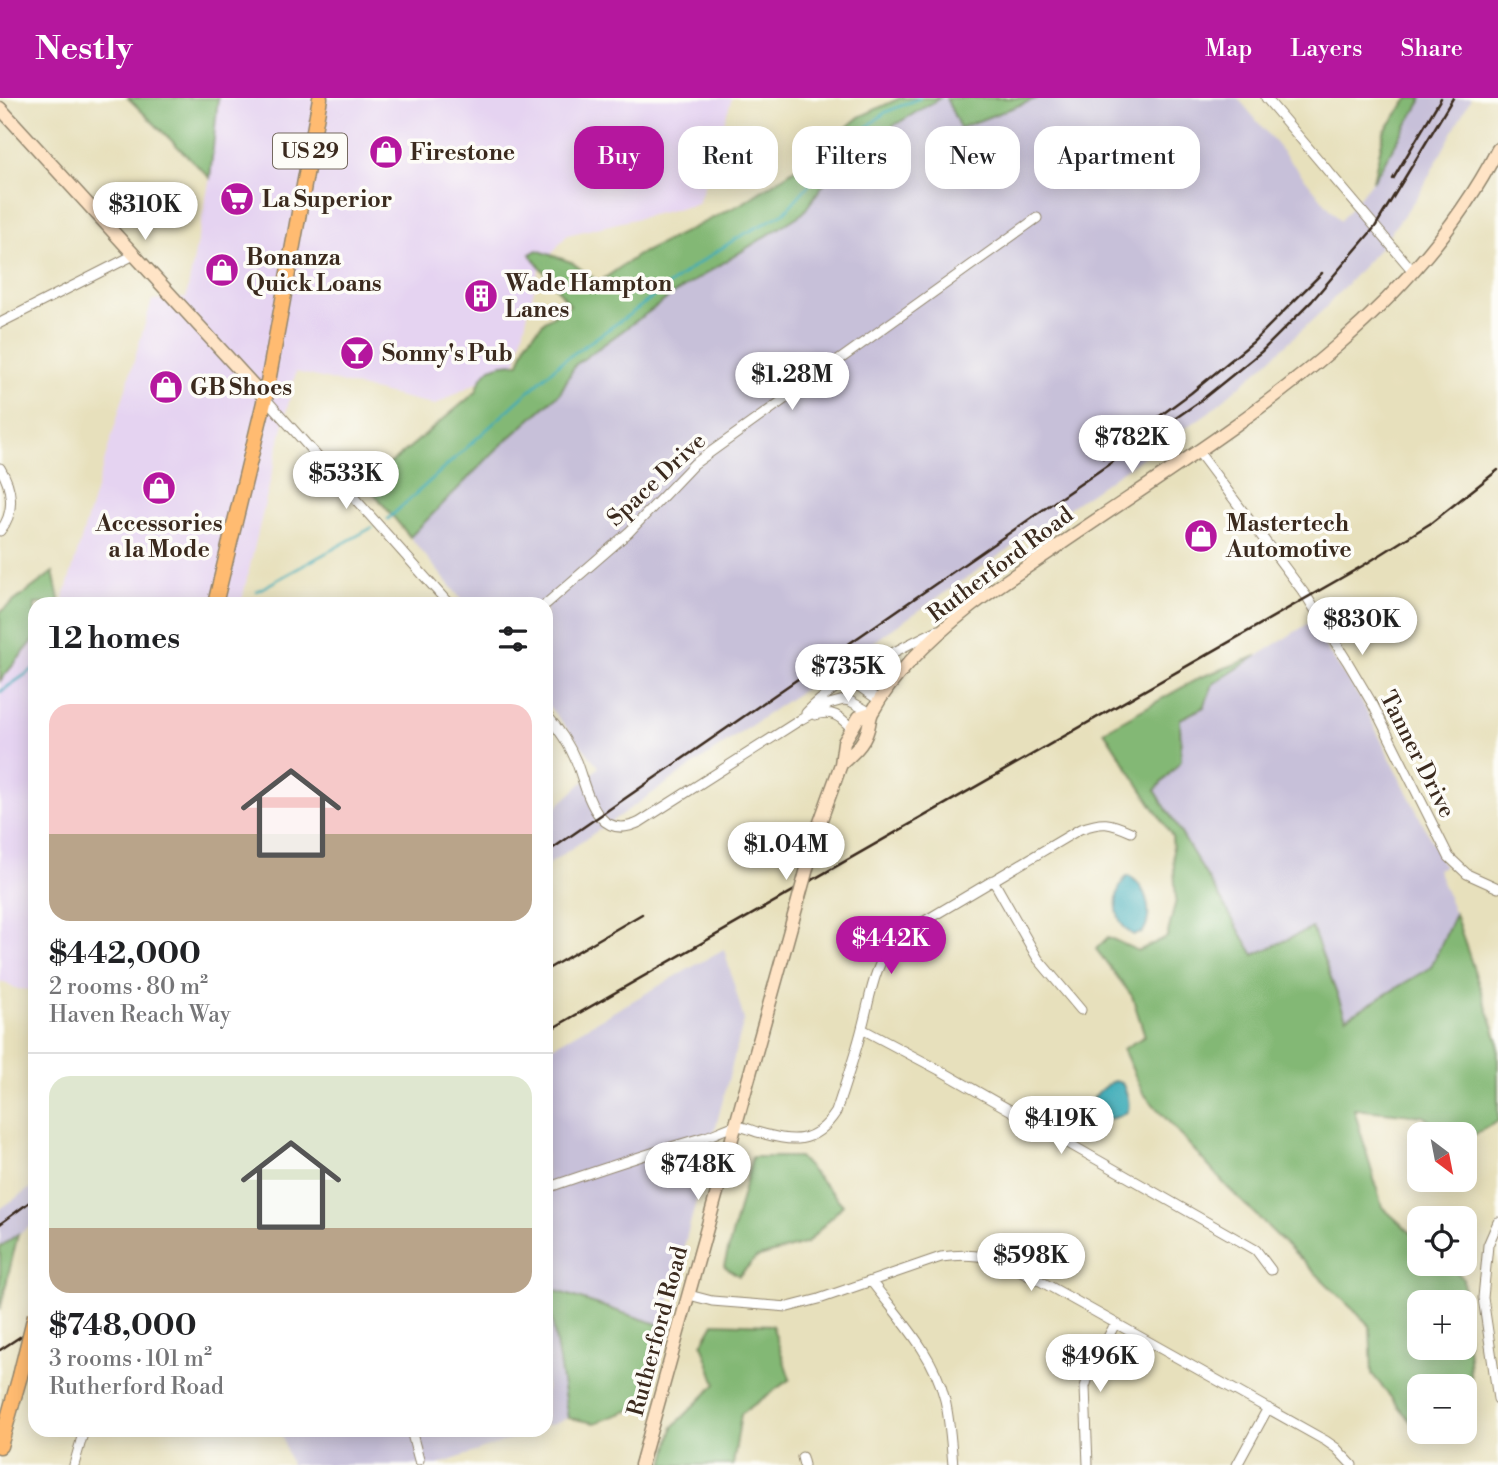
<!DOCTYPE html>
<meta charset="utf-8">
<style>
body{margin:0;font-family:"Libre Bodoni",serif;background:#f2f2f2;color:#202124;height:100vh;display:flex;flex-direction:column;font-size:26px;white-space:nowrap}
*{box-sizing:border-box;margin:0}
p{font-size:23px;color:#757577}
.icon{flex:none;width:38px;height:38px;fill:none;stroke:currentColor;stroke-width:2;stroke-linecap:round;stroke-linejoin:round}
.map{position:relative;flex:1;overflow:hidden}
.details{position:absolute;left:28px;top:499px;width:525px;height:840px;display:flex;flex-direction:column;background:#fff;border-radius:21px;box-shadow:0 4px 18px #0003}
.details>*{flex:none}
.banner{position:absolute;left:574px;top:28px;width:665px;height:63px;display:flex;gap:14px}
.needle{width:46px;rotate:148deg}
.fabs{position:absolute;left:1407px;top:1024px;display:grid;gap:14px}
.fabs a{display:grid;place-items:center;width:70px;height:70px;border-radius:14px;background:#fff;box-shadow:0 4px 18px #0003;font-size:35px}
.price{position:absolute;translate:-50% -60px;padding:0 16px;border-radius:24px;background:#fff;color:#222;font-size:23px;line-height:46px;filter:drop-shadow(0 2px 4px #0008)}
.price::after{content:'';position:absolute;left:50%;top:42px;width:21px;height:16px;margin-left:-10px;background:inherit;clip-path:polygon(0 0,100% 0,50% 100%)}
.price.active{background:#b5179e;color:#fff}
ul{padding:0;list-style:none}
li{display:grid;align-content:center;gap:14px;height:371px;padding:0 21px}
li+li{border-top:2px solid #e0e0e0}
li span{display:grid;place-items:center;height:217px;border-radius:21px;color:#555}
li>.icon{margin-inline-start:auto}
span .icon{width:126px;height:126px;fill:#fffc;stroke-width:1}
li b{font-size:30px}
h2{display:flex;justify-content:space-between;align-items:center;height:84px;padding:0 21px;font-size:30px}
.pill{padding:0 24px;border-radius:21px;background:#fff;box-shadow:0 4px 18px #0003;font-size:24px;line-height:63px}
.pill.active{background:#b5179e;color:#fff}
header{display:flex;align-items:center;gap:42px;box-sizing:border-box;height:98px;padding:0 35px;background:#b5179e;color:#fff}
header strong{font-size:33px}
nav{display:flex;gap:38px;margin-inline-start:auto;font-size:24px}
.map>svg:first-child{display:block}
.built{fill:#e5d3f1}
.industrial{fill:#c7c0d9}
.forest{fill:#83b874;stroke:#5f7149;stroke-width:2;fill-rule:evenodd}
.water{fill:#3cacb8;stroke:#3c6b6b;stroke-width:2}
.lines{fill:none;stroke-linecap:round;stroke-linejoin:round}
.stream{stroke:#3cacb8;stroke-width:2.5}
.street-casing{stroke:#91856d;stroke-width:11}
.secondary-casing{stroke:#91856d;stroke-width:15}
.primary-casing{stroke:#91856d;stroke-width:17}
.street{stroke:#fff;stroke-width:9}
.secondary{stroke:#ffe4c6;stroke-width:12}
.primary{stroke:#ffbb71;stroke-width:14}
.rail{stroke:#3b2a1e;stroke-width:2.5}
.secondary-bridge-casing{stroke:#91856d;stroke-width:15;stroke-linecap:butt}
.primary-bridge-casing{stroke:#91856d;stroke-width:17;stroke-linecap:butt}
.secondary-bridge{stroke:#ffe4c6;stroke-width:12}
.primary-bridge{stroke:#ffbb71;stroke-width:14}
.labels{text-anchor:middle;stroke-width:7;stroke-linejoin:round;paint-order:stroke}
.shield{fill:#fdfcf7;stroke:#75695f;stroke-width:2}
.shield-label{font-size:21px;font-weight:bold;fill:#3b2a1e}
.poi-label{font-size:23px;font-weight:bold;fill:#3b2a1e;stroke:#fdfcf7;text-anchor:start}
.street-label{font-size:23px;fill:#3b2a1e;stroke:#fdfcf7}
</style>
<header>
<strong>Nestly</strong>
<nav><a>Map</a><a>Layers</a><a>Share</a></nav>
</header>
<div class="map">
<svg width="1498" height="1367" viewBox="0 0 1498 1367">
<rect width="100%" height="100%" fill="#fdfcf7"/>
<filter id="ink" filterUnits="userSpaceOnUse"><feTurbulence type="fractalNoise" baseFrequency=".0143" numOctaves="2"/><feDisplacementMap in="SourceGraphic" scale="14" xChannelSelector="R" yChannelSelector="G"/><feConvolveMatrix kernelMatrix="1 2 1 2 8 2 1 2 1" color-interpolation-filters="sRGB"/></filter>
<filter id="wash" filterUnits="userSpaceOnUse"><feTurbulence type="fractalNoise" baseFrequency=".00686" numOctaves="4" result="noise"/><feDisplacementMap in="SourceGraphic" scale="28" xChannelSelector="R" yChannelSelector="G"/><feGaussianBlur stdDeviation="1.57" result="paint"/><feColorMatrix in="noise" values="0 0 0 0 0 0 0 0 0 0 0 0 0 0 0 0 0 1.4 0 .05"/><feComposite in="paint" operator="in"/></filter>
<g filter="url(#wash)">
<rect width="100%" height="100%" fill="#e7e0bc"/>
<path class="built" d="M 218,0 L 732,0 L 698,106 L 567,137 L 539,171 L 516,263 L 435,307 L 296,274 L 241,506 L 62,506 L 152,202 L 186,200 L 210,80 Z
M 35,541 L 35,892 L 18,891 L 0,883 L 0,583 Z"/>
<path class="industrial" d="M 940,0 L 946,0 L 960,30 L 1038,0 L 1238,0 L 1340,123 L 1381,72 L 1423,0 L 1471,0 L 1419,96 L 1377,153 L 1323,212 L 1263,268 L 1209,314 L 546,768 L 546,719 L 599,669 L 546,605 L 546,506 L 465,506 L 410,439 L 497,351 L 560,295 L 575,267 L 675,195 L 803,115 L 832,74 L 893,28 Z
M 1309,525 L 1361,602 L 1444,768 L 1437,771 L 1455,816 L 1431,869 L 1345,920 L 1312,830 L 1254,857 L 1155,692 L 1181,663 L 1180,621 L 1204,609 L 1213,586 Z
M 724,851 L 744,922 L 663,1228 L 547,1190 L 568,1320 L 546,1328 L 546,952 Z
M 35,1087 L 35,1125 L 0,1149 L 0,1111 Z
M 280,1332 L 536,1332 L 438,1367 L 291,1367 Z"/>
<path class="forest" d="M 128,0 L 218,0 L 210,80 Z
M 900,0 L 940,0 L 893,28 L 832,74 L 803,115 L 675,195 L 575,267 L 560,295 L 497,351 L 410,439 L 366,386 L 476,294 C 483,269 494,265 519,265 L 527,243 L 545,223 L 570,207 L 530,156 L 537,152 L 571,164 L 599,184 L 638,157 L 743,105 L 804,65 L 859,19 Z
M 946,0 L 1038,0 L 960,30 Z
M 1409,0 L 1423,0 L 1373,83 L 1384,34 Z
M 53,474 L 60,506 L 35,506 L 35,541 L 0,583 L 0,514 Z
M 1257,558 L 1213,586 L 1204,609 L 1180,621 L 1181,663 L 1155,692 L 1254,857 L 1312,830 L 1346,920 L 1431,869 L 1455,816 L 1498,943 L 1498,1023 L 1465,1042 L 1465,1036 L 1445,1036 L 1423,1018 L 1354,1011 L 1382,1109 L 1419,1142 L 1419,1166 L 1447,1166 L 1463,1180 L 1471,1289 L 1465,1292 L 1465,1288 L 1419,1288 L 1418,1333 L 1372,1276 L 1370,1228 L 1228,1090 L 1143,995 L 1123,951 L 1145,938 L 1132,898 L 1096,851 L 1108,839 L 1138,853 L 1167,839 L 1176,802 L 1172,738 L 1104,633 L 1201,579 ZM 1465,1204 L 1465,1250 L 1419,1250 L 1419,1204 Z
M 752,1059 L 799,1059 L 843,1107 L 807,1145 L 756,1160 L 739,1178 L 724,1168 Z
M 18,1136 L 0,1212 L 0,1149 Z
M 547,1190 L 663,1228 L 642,1308 L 595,1325 L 568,1320 Z
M 714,1225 L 772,1227 L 790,1281 L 741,1316 L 733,1367 L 664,1367 L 673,1329 L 716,1286 L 702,1246 Z"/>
<path class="water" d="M 1128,778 C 1147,786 1155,819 1142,835 L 1134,837 C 1113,828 1111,791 1128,778 Z
M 1115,983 L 1122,985 C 1127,995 1130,1002 1128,1013 C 1118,1022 1096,1024 1084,1017 C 1089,1003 1101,988 1115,983 Z"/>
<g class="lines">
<path class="stream" d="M 388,421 L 560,265 L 633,214 L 693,169 L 737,140 L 784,115 L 843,48 L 886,14 L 920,0
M 257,493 L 373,429
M 0,594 L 35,570"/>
</g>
</g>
<g filter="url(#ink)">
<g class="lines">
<g class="street-casing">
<path id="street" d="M 1266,0 L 1412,172
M 0,225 L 134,157
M 265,300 L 449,506
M 1197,352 L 1307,499 L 1347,563 L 1373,607 L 1449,759 L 1467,776 L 1498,790
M 0,370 C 12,389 16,414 0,433
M 546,506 L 629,434 L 694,366 L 1037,120
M 847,584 L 860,589 L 880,603
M 806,615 C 836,583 898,551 938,532
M 546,616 C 558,630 569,646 576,663 C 587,691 595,746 640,724 L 800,622 L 829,606 L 844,602 L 850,603 L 871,615
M 815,617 C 832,612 840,618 851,630
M 993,782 L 1038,861 L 1081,912
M 862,931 L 943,974 L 1256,1152 L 1271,1172
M 546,1090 C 599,1072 651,1054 705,1039 C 715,1037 726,1029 736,1028 C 742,1028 751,1032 757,1034 C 792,1044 814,1048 836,1014 C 845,986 855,958 862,930 C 871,897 873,868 896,840 L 1080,731 C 1103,723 1109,724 1131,734
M 1498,1124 L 1488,1147 L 1483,1200 L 1498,1301
M 871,1183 C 899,1220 934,1256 945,1302 C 950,1323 951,1345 953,1367
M 689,1197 L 712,1203 L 788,1209 L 819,1201 L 941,1159 C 981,1153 998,1161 1033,1179 L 1326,1343 L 1336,1350 L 1352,1367
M 411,1332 L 419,1362
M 802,1359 L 804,1367
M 74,1367 L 84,1332
M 1088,1367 L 1085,1289 L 1090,1273 L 1115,1226
M 1237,1367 L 1268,1310"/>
</g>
<g class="secondary-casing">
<path id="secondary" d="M 0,10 L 265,300
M 841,666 C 851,657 863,647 867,634 C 870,627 869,619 873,613 C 894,575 936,536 970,509 C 998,487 1029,468 1058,448 C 1218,338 1406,231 1498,51
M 819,727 L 841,666 L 844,644 L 859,619 L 871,615
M 641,1367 L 785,850"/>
</g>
<g class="primary-casing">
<path id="primary" d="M 215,506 L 265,300 L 320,0
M 0,1348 L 20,1278"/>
</g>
<use href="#street" class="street"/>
<use href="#secondary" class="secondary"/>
<use href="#primary" class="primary"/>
<path class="rail" d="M 1393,81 L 1441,0
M 1103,360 L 1191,295 L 1253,244 L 1322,175
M 546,755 L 1199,304 L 1261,254 L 1312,203 L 1375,129 L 1453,0
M 546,872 L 642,816
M 546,934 L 1364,467 L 1431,425 L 1498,372
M 0,1126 L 35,1100
M 0,1252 L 35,1229"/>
<g class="secondary-bridge-casing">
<path id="secondary-bridge" d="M 785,850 L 819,727"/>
</g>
<g class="primary-bridge-casing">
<path id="primary-bridge" d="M 20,1278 L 35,1217"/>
</g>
<use href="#secondary-bridge" class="secondary-bridge"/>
<use href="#primary-bridge" class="primary-bridge"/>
</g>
</g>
<defs>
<g id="shop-disc" transform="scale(1.75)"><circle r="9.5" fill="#b5179e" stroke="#fdfcf7"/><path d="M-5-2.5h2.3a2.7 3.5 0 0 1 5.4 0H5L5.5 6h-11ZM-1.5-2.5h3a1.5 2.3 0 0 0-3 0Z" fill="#fff"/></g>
<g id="supermarket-disc" transform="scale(1.75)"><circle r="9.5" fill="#b5179e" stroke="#fdfcf7"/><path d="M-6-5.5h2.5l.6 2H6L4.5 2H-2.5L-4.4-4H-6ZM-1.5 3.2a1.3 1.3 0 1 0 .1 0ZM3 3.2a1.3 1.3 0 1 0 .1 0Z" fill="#fff"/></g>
<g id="building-disc" transform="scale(1.75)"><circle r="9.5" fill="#b5179e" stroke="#fdfcf7"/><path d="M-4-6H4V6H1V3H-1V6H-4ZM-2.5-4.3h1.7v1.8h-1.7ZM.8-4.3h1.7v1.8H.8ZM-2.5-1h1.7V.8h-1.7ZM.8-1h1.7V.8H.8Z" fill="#fff"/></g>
<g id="bar-disc" transform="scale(1.75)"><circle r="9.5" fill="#b5179e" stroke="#fdfcf7"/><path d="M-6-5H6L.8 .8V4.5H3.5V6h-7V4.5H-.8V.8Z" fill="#fff"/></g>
</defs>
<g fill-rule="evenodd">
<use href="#shop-disc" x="386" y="54"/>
<use href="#supermarket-disc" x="237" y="101"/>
<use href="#shop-disc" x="222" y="172"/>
<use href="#building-disc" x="481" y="198"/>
<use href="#bar-disc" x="357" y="255"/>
<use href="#shop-disc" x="166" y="289"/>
<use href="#shop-disc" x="159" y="390"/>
<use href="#shop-disc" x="1201" y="438"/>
</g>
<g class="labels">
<rect class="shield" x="273" y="35.5" width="74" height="35" rx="5"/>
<g class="shield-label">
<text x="310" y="60">US 29</text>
</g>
<g class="poi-label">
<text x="410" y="62">Firestone</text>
<text x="262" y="109">La Superior</text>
<text x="246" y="167">Bonanza<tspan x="246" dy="26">Quick Loans</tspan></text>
<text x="505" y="193">Wade Hampton<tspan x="505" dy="26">Lanes</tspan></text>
<text x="382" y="263">Sonny's Pub</text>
<text x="190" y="297">GB Shoes</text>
<text x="159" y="433" text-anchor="middle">Accessories<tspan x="159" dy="26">a la Mode</tspan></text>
<text x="1226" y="433">Mastertech<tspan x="1226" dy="26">Automotive</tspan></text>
</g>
<g class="street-label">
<text transform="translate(656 381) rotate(-43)" y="8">Space Drive</text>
<text transform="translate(1000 466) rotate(-37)" y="8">Rutherford Road</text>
<text transform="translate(1418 656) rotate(63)" y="8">Tanner Drive</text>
<text transform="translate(657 1233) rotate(-75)" y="8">Rutherford Road</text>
</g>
</g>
</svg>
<div class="fabs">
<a><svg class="needle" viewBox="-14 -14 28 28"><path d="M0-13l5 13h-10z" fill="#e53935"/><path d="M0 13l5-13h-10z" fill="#757577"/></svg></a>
<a><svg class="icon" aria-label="locate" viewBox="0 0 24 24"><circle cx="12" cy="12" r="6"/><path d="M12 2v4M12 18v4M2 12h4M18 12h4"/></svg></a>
<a>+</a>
<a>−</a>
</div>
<b class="price" style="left:145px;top:144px">$310K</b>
<b class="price" style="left:792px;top:314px">$1.28M</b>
<b class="price" style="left:1132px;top:377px">$782K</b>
<b class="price" style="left:346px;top:413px">$533K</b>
<b class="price" style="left:1362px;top:559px">$830K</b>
<b class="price" style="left:848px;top:606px">$735K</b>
<b class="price" style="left:786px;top:784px">$1.04M</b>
<b class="price active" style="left:891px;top:878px">$442K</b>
<b class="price" style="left:1061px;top:1058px">$419K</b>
<b class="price" style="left:698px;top:1104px">$748K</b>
<b class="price" style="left:1031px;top:1195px">$598K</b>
<b class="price" style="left:1100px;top:1296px">$496K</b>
<div class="banner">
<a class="pill active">Buy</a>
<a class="pill">Rent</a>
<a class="pill">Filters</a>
<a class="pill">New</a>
<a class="pill">Apartment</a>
</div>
<section class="details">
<h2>12 homes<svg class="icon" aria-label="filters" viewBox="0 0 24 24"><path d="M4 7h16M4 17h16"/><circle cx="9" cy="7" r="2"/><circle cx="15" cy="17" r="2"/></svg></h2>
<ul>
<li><span style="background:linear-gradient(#f6c9c9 60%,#b9a48a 0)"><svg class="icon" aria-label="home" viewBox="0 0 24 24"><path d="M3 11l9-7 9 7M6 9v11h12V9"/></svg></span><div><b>$442,000</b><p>2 rooms · 80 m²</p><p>Haven Reach Way</p></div></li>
<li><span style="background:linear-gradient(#dfe7d0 70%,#b9a48a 0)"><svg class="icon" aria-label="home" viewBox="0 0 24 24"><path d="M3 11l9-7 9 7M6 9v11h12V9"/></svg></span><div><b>$748,000</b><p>3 rooms · 101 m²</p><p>Rutherford Road</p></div></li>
</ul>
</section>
</div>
